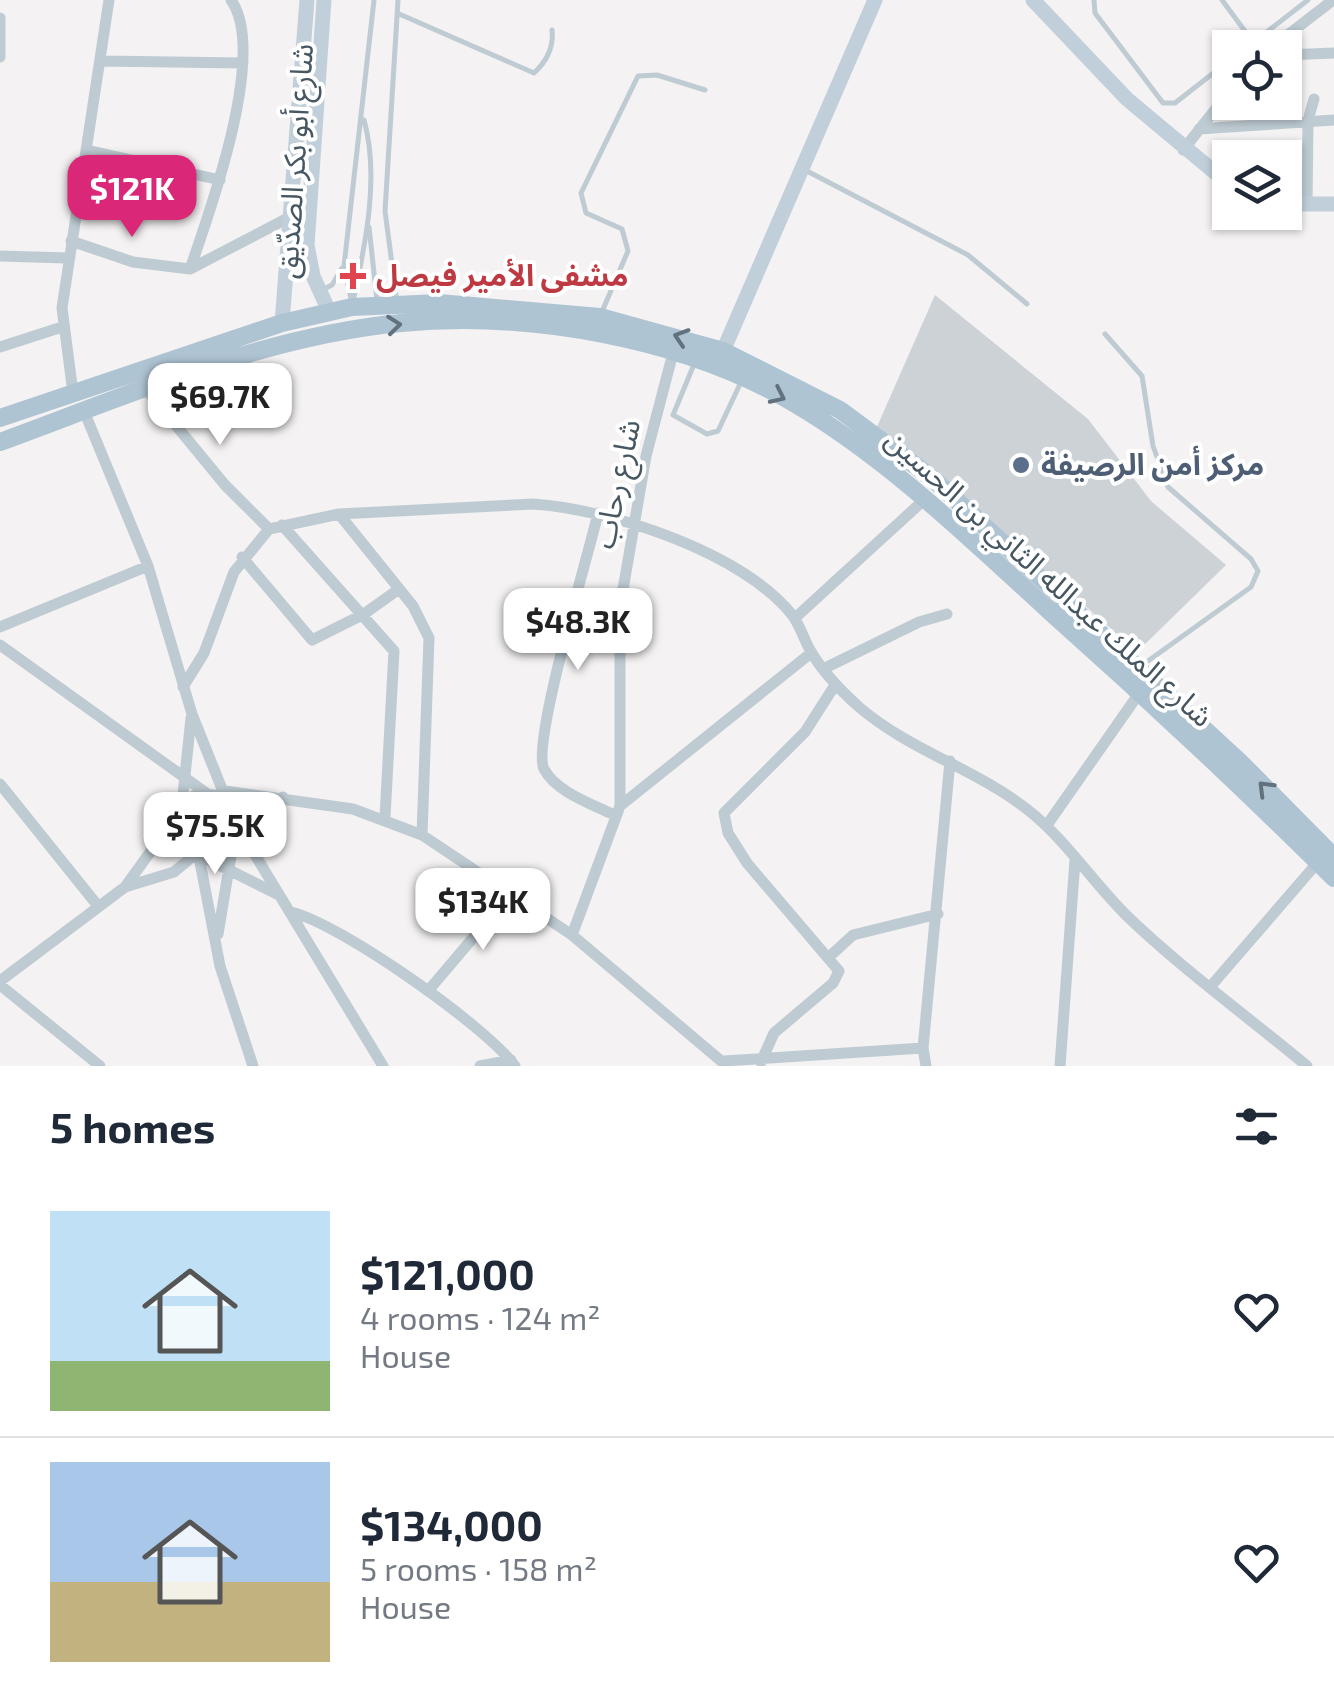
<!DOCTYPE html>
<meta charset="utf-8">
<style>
body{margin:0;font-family:"Exo 2","Noto Sans Arabic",sans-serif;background:#f2f2f3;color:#1f2937;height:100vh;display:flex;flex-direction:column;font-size:38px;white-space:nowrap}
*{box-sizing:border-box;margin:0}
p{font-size:32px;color:#747a83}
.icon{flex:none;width:55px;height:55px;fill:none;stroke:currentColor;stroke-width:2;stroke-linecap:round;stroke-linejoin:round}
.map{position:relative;height:1066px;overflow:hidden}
.sheet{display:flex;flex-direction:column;background:#fff;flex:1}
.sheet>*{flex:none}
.buttons{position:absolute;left:1212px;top:30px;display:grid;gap:20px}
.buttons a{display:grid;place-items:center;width:90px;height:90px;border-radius:0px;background:#fff;box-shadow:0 2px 8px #0004;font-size:50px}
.price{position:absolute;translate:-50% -85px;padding:0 22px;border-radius:20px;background:#fff;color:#222;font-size:32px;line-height:65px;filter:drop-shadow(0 2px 5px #0008)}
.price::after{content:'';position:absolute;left:50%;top:60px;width:30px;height:22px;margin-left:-15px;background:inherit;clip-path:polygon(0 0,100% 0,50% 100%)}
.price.selected{background:#db2777;color:#fff}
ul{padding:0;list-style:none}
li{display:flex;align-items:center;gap:30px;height:250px;padding:0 50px}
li+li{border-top:2px solid #e0e1e3}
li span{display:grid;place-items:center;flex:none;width:280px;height:200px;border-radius:0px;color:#555}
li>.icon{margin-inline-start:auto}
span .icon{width:120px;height:120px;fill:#fffc;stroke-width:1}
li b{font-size:42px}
h2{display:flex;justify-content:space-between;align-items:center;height:120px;padding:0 50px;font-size:42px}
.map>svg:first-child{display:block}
.building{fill:#cdd2d7}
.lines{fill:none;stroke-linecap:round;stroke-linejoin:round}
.lane{stroke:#becbd2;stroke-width:5}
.street{stroke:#becbd2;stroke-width:11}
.secondary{stroke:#c1cfda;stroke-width:15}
.primary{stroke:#afc4d3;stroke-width:18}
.oneway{stroke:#61727e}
.health-dot{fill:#e0444e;stroke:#fff;stroke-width:4}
.service-dot{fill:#5c6f8a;stroke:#fff;stroke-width:4}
.labels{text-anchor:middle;stroke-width:8;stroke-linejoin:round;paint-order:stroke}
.street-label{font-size:30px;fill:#475762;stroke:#fff}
.health-label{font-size:30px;font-weight:bold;fill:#be3a42;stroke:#fff;text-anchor:start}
.service-label{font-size:30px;font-weight:bold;fill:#4e5e75;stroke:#fff;text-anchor:start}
</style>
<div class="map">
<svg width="1334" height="1066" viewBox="0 0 1334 1066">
<rect width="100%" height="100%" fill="#f4f2f2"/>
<path class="building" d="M 935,295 L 1088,419 L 1151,501 L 1226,565 L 1137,652 L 1017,545 L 876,429 Z"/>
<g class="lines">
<path class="lane" d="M 1094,0 L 1095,13 L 1163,103 L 1175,103 L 1230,60
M 1222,0 L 1253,42
M 397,13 L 534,73 C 547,61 554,48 552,30
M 1246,48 L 1308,0
M 805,170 L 968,255 L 1027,304
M 369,227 L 377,300
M 324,289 L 332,285 L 342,268
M 353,302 C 365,246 380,177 364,120
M 397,302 L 385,211 L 398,0
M 352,304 L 344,266 L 374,0
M 601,314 L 628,251 L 622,229 L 586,213 L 581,193 L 638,76 L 657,75 L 705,90
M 1105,334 L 1142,376 L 1153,446 L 1168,487 L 1251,559 L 1258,571 L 1251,587 L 1141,666
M 695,362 L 673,415 L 707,434 L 718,431 L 741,382"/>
<path class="street" d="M 0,18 L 0,57
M 1271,48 L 1333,0
M 1285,55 L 1334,53
M 101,61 L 243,63
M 1199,129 L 1334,120
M 87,150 L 220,180
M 1183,150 L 1230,91
M 1307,205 L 1308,120 L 1314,99
M 71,241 L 133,262 L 190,269 L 290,217
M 0,256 L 67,258
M 190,269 C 210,211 268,52 231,0
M 0,347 L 62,327
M 146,389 L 225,485 L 269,529
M 73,393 L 62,308 L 109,0
M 84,411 L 148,566 L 192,714 L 228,804
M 598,513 C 589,554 531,744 544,769 C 556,792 592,804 614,815
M 339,514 L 413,606 L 429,638 L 422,835
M 282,525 L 394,651 L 385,817
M 242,557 L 312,640 L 364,614 L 399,589
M 795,618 L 925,499
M 0,627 L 148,566
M 0,645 L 209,795
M 823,669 L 919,622 L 947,614
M 183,687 L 204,653 L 234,572 L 269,529 L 339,514 L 533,504 C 611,509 744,553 793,616 C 800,626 804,639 810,650 C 822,671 841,691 859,707 C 909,750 976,769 1028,810 C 1065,839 1092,881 1126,915 C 1182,969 1247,1016 1307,1066
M 0,784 L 98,906
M173 826a32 32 0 1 1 64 0a32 32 0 1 1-64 0Z
M 215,796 L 225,791 L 353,809 L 422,835 L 572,935 L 727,1066
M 182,804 L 191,718
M 620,806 L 620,607 L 646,456 L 673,353
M 174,819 L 125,887 L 174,872 L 193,856
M 236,822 L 283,797
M 237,825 L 383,1066
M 1047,825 L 1140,692
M 199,857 L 220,966 L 253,1066
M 205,858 L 279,895
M 291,912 C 339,923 486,1026 515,1066
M 218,934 L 233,844
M 572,935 L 620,806 L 811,653
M 829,957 L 853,935 L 938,914
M 0,981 L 125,887
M 0,985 L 100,1066
M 1211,986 L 1318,862
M 428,991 L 511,893
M 724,1061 L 923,1048
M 761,1062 L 774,1033 L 833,983 L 839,971 L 747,863 L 728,833 L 724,813 L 805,732 L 835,685
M 480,1066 L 511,1060
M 926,1066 L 923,1048 L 950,761
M 1060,1066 L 1075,860"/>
<path class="secondary" d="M 324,0 L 307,245 L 313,276 L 329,311
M 1033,0 L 1127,99 L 1230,185
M 1285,204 L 1334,204
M 282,323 L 307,0
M 723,351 L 875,0"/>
<path class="primary" d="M 0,418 L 282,323 L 352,307 L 439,303 L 600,317 L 723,351 L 840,410 L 932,478 L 1240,762 L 1334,857
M 0,442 C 129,395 263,336 401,323 C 529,311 681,338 792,402 C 886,457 965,534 1045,607 C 1144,695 1240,785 1334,878"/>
</g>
<defs><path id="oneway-chevron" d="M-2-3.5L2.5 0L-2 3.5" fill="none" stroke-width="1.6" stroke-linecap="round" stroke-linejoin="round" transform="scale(2.5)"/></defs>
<g class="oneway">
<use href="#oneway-chevron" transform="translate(394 325) rotate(-6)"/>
<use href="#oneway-chevron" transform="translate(681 337) rotate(-162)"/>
<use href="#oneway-chevron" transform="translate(778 396) rotate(25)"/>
<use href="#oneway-chevron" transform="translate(1265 788) rotate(-135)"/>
</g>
<path class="health-dot" d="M348 261h10v10h10v10h-10v10h-10v-10h-10v-10h10z"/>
<circle class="service-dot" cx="1021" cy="465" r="10"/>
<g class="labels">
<g class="street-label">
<text transform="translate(295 161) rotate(-86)" y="10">شارع أبو بكر الصدّيق</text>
<text transform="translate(617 484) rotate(-78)" y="10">شارع رحاب</text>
<text transform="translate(1049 578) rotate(42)" y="10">شارع الملك عبدالله الثاني بن الحسين</text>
</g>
<g class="health-label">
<text x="376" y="286">مشفى الأمير فيصل</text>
</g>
<g class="service-label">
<text x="1041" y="475">مركز أمن الرصيفة</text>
</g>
</g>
</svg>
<div class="buttons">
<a><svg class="icon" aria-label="locate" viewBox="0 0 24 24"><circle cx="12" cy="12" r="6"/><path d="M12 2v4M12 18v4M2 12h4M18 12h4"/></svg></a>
<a><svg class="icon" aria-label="layers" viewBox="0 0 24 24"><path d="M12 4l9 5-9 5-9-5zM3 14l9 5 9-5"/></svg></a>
</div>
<b class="price selected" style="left:132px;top:240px">$121K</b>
<b class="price" style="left:220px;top:448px">$69.7K</b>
<b class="price" style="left:578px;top:673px">$48.3K</b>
<b class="price" style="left:215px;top:877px">$75.5K</b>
<b class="price" style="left:483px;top:953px">$134K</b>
</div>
<section class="sheet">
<h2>5 homes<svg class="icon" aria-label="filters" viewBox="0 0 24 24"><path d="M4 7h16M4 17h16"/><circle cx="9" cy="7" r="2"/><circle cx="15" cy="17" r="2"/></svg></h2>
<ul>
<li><span style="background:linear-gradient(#bfe0f5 75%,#8fb573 0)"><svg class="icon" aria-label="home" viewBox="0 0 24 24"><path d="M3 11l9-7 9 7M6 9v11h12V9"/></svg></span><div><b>$121,000</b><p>4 rooms · 124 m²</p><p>House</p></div><svg class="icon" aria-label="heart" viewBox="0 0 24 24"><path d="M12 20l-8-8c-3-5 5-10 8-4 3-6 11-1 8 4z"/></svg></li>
<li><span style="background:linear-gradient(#a9c7e8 60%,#c2b280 0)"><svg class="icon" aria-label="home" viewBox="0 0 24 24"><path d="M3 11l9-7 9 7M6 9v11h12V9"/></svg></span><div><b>$134,000</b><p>5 rooms · 158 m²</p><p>House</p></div><svg class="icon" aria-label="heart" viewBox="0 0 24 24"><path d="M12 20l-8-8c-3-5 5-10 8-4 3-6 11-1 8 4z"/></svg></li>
</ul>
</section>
